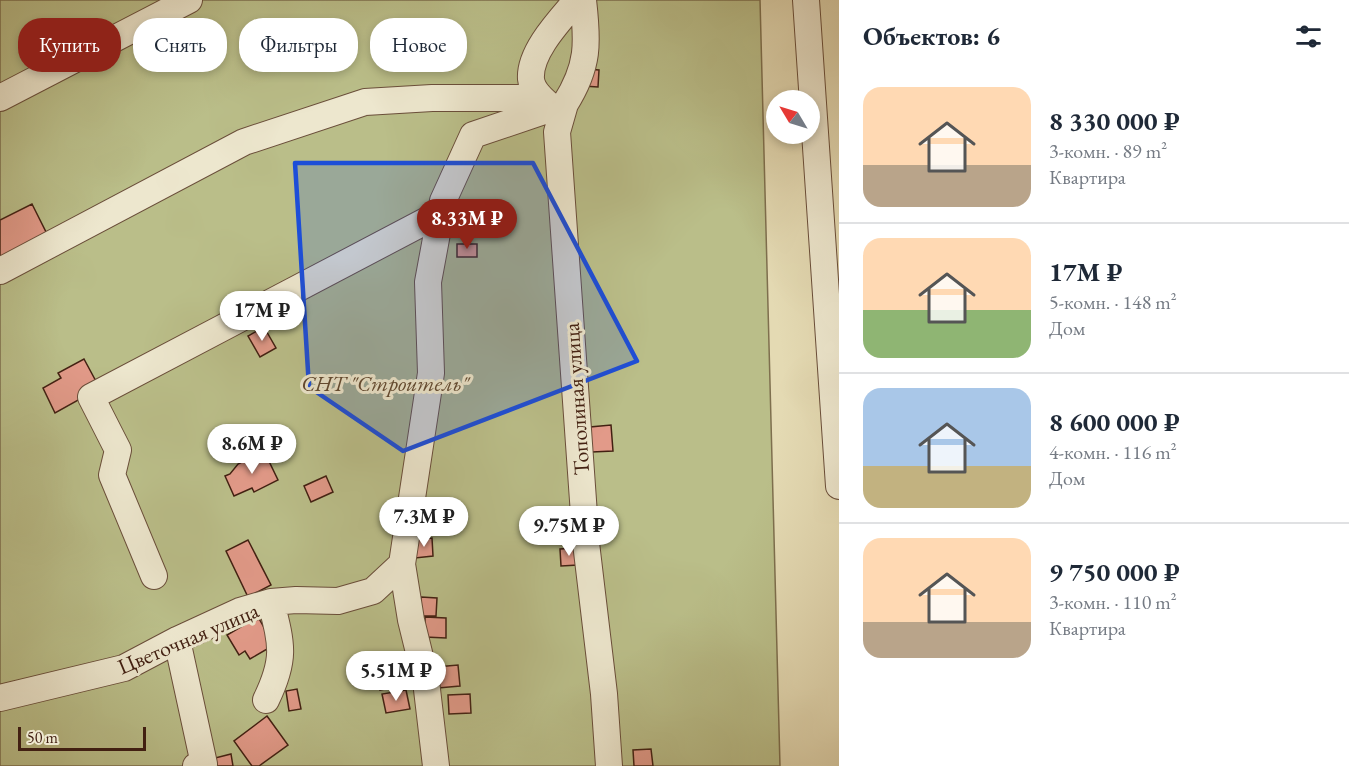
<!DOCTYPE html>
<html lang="ru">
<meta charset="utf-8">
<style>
body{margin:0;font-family:"EB Garamond",serif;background:#f6f6f7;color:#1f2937;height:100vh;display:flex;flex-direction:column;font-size:22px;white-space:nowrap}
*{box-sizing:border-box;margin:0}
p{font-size:20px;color:#747a83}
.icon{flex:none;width:33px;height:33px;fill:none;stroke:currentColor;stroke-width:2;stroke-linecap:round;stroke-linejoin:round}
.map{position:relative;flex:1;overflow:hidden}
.sheet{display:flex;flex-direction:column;background:#fff;width:510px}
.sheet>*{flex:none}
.hud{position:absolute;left:18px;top:18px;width:570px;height:54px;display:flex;gap:12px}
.needle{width:39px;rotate:308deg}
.fabs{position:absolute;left:766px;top:90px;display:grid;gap:12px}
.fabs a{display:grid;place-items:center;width:54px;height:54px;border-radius:50%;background:#fff;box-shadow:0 3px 9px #0003;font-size:30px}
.scale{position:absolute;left:18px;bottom:15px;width:128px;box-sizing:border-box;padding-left:6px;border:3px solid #422012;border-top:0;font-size:16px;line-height:21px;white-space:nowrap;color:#422012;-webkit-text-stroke:4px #ede7ce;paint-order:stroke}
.price{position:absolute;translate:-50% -51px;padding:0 14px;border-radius:21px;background:#fff;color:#222;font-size:20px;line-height:39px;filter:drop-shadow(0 2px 3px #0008)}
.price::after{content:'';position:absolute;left:50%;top:36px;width:18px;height:14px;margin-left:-9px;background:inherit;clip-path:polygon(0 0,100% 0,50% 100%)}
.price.active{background:#8f2418;color:#fff}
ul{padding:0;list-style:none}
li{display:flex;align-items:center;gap:18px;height:150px;padding:0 24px}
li+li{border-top:2px solid #e0e1e3}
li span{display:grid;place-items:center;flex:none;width:168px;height:120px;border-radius:18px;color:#555}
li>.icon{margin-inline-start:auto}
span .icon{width:72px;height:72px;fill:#fffc;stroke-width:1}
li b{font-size:26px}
h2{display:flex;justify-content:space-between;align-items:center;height:72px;padding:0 24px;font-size:26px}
.tag{padding:0 21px;border-radius:24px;background:#fff;box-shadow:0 3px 9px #0003;font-size:21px;line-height:54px}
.tag.active{background:#8f2418;color:#fff}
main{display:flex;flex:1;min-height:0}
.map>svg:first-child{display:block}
.green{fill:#babe89;stroke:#7e6f4e;stroke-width:1.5}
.building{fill:#e29a89;stroke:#422012;stroke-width:1.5}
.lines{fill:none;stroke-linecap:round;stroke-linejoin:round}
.minor-casing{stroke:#6a4e3a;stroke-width:28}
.minor{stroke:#ede7ce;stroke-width:26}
.marked{fill:#1d4ed8;fill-opacity:0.2;stroke:#1d4ed8;stroke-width:4.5;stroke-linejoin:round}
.labels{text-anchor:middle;stroke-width:6;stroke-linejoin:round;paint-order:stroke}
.park-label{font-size:22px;font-style:italic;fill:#604830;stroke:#ede7ce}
.street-label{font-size:22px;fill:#422012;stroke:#ede7ce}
</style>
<main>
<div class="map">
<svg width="839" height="766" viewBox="0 0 839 766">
<rect width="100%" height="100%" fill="#e4dab3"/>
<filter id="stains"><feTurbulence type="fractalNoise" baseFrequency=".00333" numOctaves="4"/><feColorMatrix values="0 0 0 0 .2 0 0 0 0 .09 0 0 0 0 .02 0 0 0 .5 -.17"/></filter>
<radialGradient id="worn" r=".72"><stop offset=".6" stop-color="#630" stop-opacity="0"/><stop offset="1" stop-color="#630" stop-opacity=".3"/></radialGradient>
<path class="green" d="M 0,0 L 760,0 L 780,766 L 0,766 Z"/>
<path class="building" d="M 585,69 L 599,70 L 598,87 L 583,86 Z
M 32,204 L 48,236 L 0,260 L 0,220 Z
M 457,244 L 477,244 L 477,257 L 457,257 Z
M 264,327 L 276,348 L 260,357 L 248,336 Z
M 84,359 L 98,385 L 82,398 L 55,413 L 43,388 L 61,378 L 58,373 Z
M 611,425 L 613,451 L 592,452 L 590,427 Z
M 264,451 L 278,480 L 254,492 L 252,488 L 234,496 L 225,476 L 230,474 L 238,464 Z
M 326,476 L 333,492 L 311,502 L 304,486 Z
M 432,538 L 433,556 L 415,558 L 414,540 Z
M 248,540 L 271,585 L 248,597 L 226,551 Z
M 577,548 L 578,565 L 561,566 L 560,549 Z
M 421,597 L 437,598 L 436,616 L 420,616 Z
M 258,617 L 274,645 L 250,659 L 245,651 L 239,655 L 227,635 Z
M 425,617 L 446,618 L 446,638 L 425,637 Z
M 413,664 L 417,682 L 380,690 L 378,683 L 395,680 L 393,668 Z
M 458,665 L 460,686 L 438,688 L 436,667 Z
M 297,689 L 301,709 L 289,711 L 286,691 Z
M 406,690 L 410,709 L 386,713 L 382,694 Z
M 470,694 L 471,713 L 449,714 L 448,695 Z
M 267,716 L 288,745 L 259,766 L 252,766 L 234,741 Z
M 651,749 L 653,766 L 634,766 L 633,750 Z
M 231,754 L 233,766 L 216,766 L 215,758 Z"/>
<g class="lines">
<g class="minor-casing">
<path id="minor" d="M 577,0 C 560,20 529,52 531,79 C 532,91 544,101 553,108 L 565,104 C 589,66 588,43 583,0
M 806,0 L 839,486
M 0,98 L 189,0
M 565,104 L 557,132 L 586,543 L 604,694 L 609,766
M 0,271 L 244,142 L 365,102 L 432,98 L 540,98
M 154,576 L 112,475 L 118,450 L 91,397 L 441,213
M 177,640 L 204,764 L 196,766
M 0,698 L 124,668 L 177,640 L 240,611 L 271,602 L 296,600 L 338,601 L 373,591 L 402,564
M 266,700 C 286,659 282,645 271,602
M 436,766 L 426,681 L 411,620 L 402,564 L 431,373 L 428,282 L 443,201 L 473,135 L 553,108"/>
</g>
<use href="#minor" class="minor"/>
</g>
<path class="marked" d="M 295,163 L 533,163 L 637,361 L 403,451 L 309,387 Z"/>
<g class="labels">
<g class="park-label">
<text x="385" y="391">СНТ "Строитель"</text>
</g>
<g class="street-label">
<text transform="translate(576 399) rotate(-94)" y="8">Тополиная улица</text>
<text transform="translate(188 638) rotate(-23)" y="8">Цветочная улица</text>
</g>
</g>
<rect width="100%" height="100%" filter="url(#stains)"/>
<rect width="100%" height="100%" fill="url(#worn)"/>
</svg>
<div class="fabs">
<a><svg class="needle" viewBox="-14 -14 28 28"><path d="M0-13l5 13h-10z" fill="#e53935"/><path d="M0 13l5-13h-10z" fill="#747a83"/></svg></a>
</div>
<div class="scale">50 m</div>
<b class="price active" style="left:467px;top:250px">8.33M ₽</b>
<b class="price" style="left:262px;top:342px">17M ₽</b>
<b class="price" style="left:252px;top:475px">8.6M ₽</b>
<b class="price" style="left:424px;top:548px">7.3M ₽</b>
<b class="price" style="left:569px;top:557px">9.75M ₽</b>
<b class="price" style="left:396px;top:702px">5.51M ₽</b>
<div class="hud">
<a class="tag active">Купить</a>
<a class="tag">Снять</a>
<a class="tag">Фильтры</a>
<a class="tag">Новое</a>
</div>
</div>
<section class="sheet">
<h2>Объектов: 6<svg class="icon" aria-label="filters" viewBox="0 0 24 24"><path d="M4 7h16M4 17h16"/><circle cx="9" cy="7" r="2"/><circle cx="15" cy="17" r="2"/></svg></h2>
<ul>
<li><span style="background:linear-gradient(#ffd9b3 65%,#b9a48a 0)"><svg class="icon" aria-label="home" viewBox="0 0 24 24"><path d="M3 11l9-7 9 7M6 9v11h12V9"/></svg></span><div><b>8 330 000 ₽</b><p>3-комн. · 89 m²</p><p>Квартира</p></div></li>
<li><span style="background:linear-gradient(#ffd9b3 60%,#8fb573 0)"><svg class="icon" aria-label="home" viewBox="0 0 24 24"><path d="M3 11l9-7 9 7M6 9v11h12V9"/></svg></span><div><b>17M ₽</b><p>5-комн. · 148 m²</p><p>Дом</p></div></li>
<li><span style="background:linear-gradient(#a9c7e8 65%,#c2b280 0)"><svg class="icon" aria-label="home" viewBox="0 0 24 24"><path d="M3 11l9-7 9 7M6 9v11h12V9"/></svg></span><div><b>8 600 000 ₽</b><p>4-комн. · 116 m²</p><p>Дом</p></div></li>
<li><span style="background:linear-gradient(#ffd9b3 70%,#b9a48a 0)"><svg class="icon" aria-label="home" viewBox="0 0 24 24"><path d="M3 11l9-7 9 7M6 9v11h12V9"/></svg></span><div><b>9 750 000 ₽</b><p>3-комн. · 110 m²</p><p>Квартира</p></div></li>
</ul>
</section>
</main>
